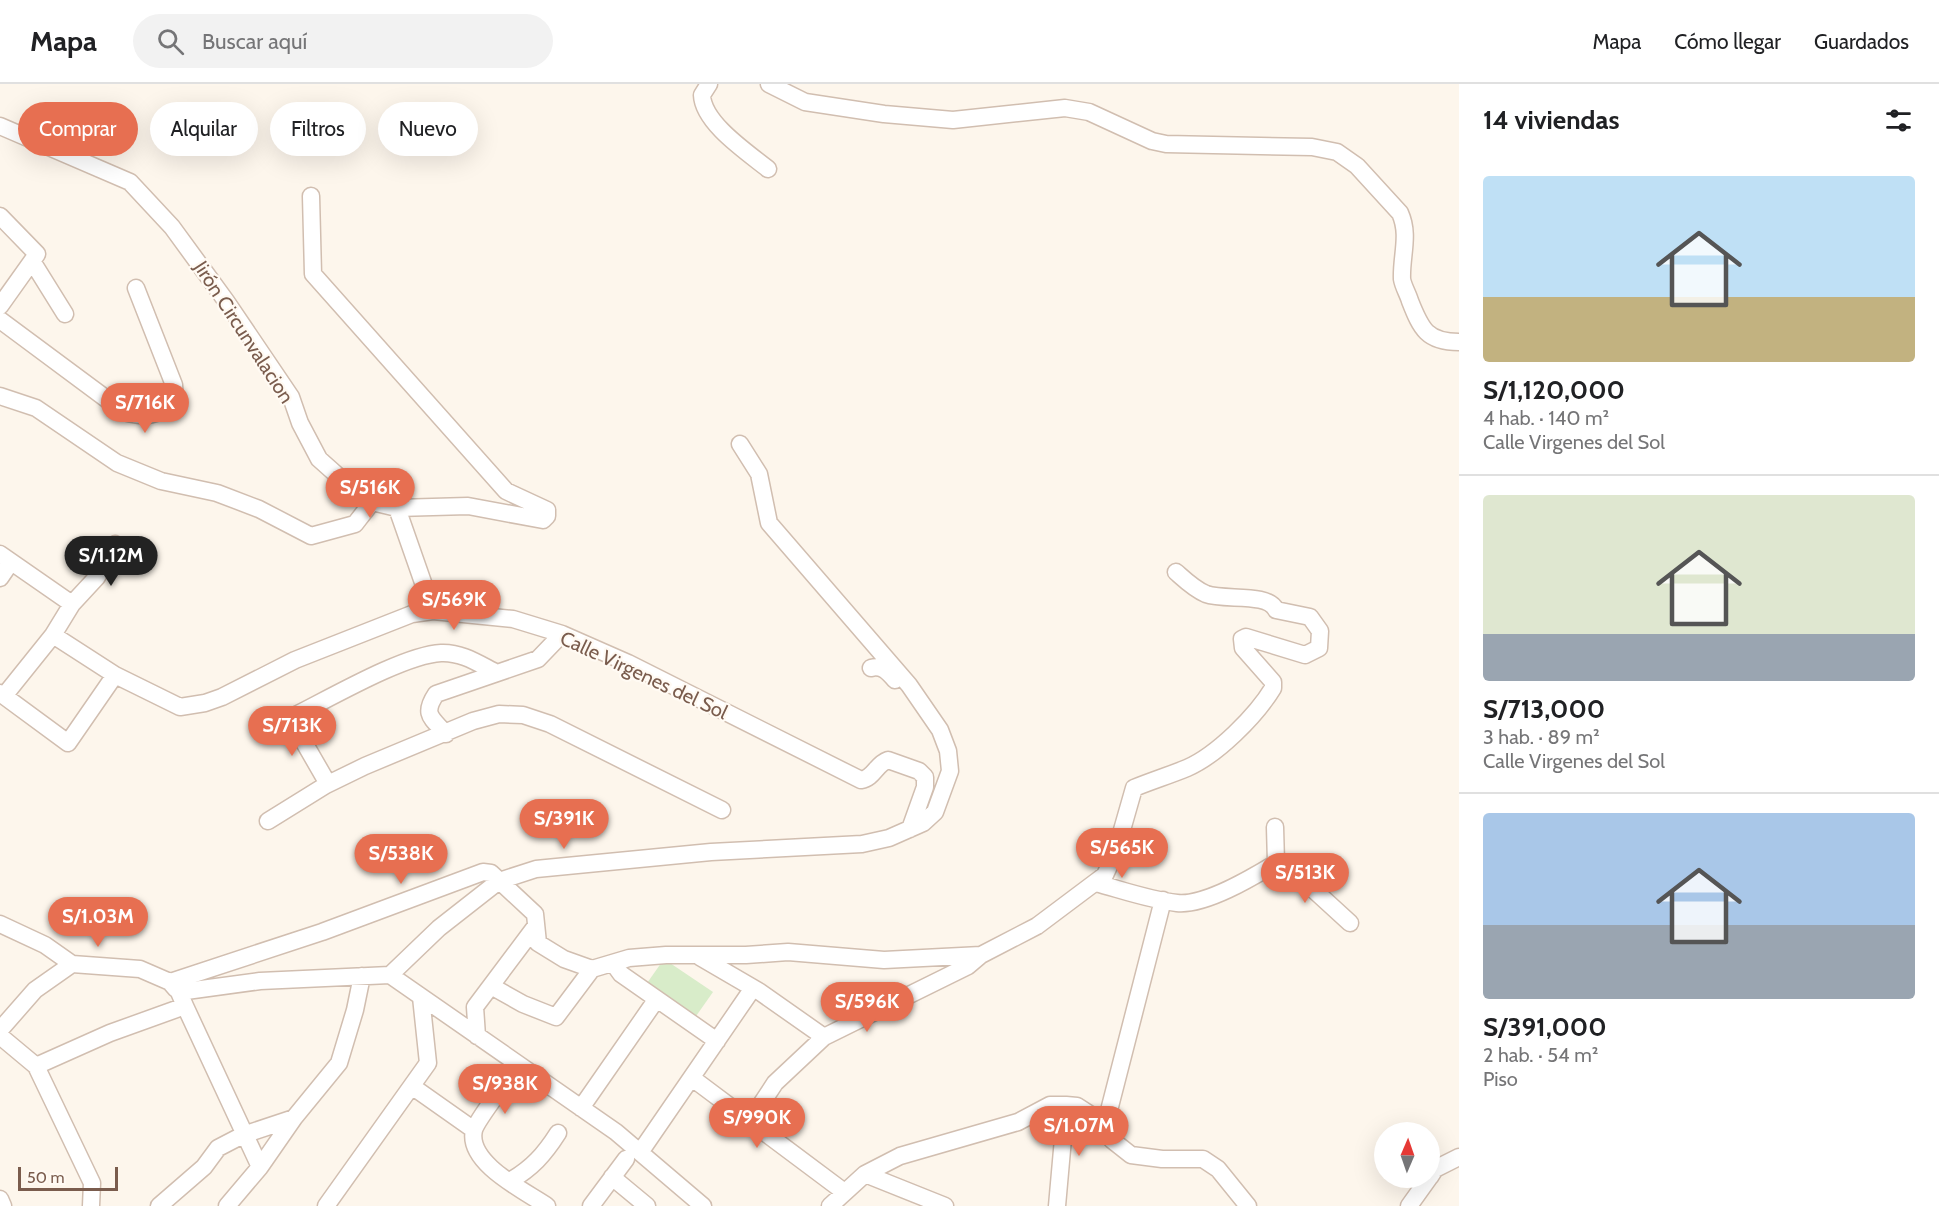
<!DOCTYPE html>
<html lang="es">
<meta charset="utf-8">
<style>
body{margin:0;font-family:Cabin,sans-serif;background:#f2f2f2;color:#202124;height:100vh;display:flex;flex-direction:column;font-size:22px;white-space:nowrap}
*{box-sizing:border-box;margin:0}
p{font-size:20px;color:#757577}
.icon{flex:none;width:33px;height:33px;fill:none;stroke:currentColor;stroke-width:2;stroke-linecap:round;stroke-linejoin:round}
.map{position:relative;flex:1;overflow:hidden}
.side{display:flex;flex-direction:column;background:#fff;width:480px}
.side>*{flex:none}
.guide{position:absolute;left:18px;top:18px;width:570px;height:54px;display:flex;gap:12px}
.needle{width:39px;rotate:2deg}
.buttons{position:absolute;left:1374px;top:1038px;display:grid;gap:12px}
.buttons a{display:grid;place-items:center;width:66px;height:66px;border-radius:50%;background:#fff;box-shadow:0 6px 24px #0002;font-size:30px}
.scale{position:absolute;left:18px;bottom:15px;width:100px;box-sizing:border-box;padding-left:6px;border:3px solid #7a5c4d;border-top:0;font-size:16px;line-height:21px;white-space:nowrap;color:#7a5c4d;-webkit-text-stroke:4px #fffaf3;paint-order:stroke}
.price{position:absolute;translate:-50% -51px;padding:0 14px;border-radius:21px;background:#e76f51;color:#fff;font-size:20px;line-height:39px;filter:drop-shadow(0 2px 3px #0008)}
.price::after{content:'';position:absolute;left:50%;top:36px;width:18px;height:14px;margin-left:-9px;background:inherit;clip-path:polygon(0 0,100% 0,50% 100%)}
.price.active{background:#222;color:#fff}
ul{padding:0;list-style:none}
li{display:grid;align-content:center;gap:12px;height:318px;padding:0 24px}
li+li{border-top:2px solid #e0e0e0}
li span{display:grid;place-items:center;height:186px;border-radius:6px;color:#555}
li>.icon{margin-inline-start:auto}
span .icon{width:108px;height:108px;fill:#fffc;stroke-width:1}
li b{font-size:26px}
h2{display:flex;justify-content:space-between;align-items:center;height:72px;padding:0 24px;font-size:26px}
.tag{padding:0 21px;border-radius:27px;background:#fff;box-shadow:0 6px 24px #0002;font-size:21px;line-height:54px}
.tag.active{background:#e76f51;color:#fff}
header{display:flex;align-items:center;gap:36px;box-sizing:border-box;height:84px;padding:0 30px;background:#fff;border-bottom:2px solid #e0e0e0}
header strong{font-size:28px}
nav{display:flex;gap:33px;margin-inline-start:auto;font-size:21px}
.search{width:420px;height:54px;background:#f2f2f2;display:flex;align-items:center;gap:15px;box-sizing:border-box;padding:0 21px;border-radius:33px;color:#757577;font-size:22px}
main{display:flex;flex:1;min-height:0}
.map>svg:first-child{display:block}
.green{fill:#d8ecc9}
.lines{fill:none;stroke-linecap:round;stroke-linejoin:round}
.minor-casing{stroke:#d1beb0;stroke-width:19}
.minor{stroke:#fff;stroke-width:16}
.labels{text-anchor:middle;stroke-width:4.5;stroke-linejoin:round;paint-order:stroke}
.street-label{font-size:20px;fill:#7a5c4d;stroke:#fffaf3}
</style>
<header>
<strong>Mapa</strong>
<div class="search"><svg class="icon" aria-label="search" viewBox="0 0 24 24"><circle cx="10" cy="10" r="6"/><path d="M15 15l6 6"/></svg>Buscar aquí</div>
<nav><a>Mapa</a><a>Cómo llegar</a><a>Guardados</a></nav>
</header>
<main>
<div class="map">
<svg width="1459" height="1122" viewBox="0 0 1459 1122">
<rect width="100%" height="100%" fill="#fdf6ec"/>
<path class="green" d="M 664,875 L 713,908 L 694,935 L 645,902 Z"/>
<g class="lines">
<g class="minor-casing">
<path id="minor" d="M 709,0 L 702,11 C 703,39 747,68 768,85
M 769,0 L 805,18 L 884,30 L 953,36 L 1065,24 L 1089,28 L 1152,57 L 1166,60 L 1312,63 L 1337,68 L 1357,82 L 1400,129 C 1410,151 1401,172 1402,195 C 1403,202 1408,210 1410,217 C 1421,245 1427,258 1459,258
M 0,42 L 130,98 L 172,143 L 226,217 L 291,313 L 300,339 L 319,375 L 356,408 L 372,418 L 397,424 L 468,422 L 543,436 L 547,432 L 547,426 L 506,407 L 313,190 L 311,112
M 0,132 L 37,170 L 0,222
M 32,177 L 65,230
M 0,236 L 124,328 C 146,334 158,332 175,317 L 174,301 L 136,204
M 0,312 L 36,324 L 117,379 L 161,397 L 217,409 L 259,425 L 311,452 L 355,440 L 372,418
M 397,424 L 433,527
M 0,470 L 72,520
M 0,494 L 11,478
M 53,551 L 115,591 L 180,623 L 205,619 L 222,613 L 295,576 L 412,530 L 433,527 L 513,535 L 562,550 L 628,579 L 861,696 C 874,694 876,680 888,676 L 919,687 L 925,693 L 925,703 L 910,745
M 871,584 C 882,581 888,588 895,596
M 0,609 L 68,659 L 115,591
M 4,612 L 53,551 L 72,520 L 97,493 L 115,460
M 446,650 C 432,634 422,631 436,610 L 538,575 L 562,550
M 324,693 L 290,634 C 327,616 403,571 441,569 C 462,568 479,580 497,589
M 268,737 L 326,701 L 365,682 L 473,637 L 499,630 L 523,631 L 550,640 L 722,726
M 1276,779 L 1303,796 L 1350,839
M 1096,799 C 1122,806 1150,816 1177,819 C 1205,822 1253,793 1276,779 L 1275,743
M 0,840 L 45,861 L 72,880 L 140,885 L 170,898 L 176,905
M 700,873 L 760,908 L 824,953
M 613,879 L 621,890 L 717,957
M 390,891 L 439,844 L 499,797 L 536,785 L 711,768 L 862,760 L 889,754 L 923,739 L 935,728 L 950,687 L 948,667 L 940,646 L 909,601 L 769,439 L 759,390 L 740,360
M 170,898 L 322,848 L 483,788 L 491,789 L 535,830 L 538,859 L 564,875 L 592,885 L 629,874 L 666,871 L 746,871 L 788,868 L 884,876 L 981,871 L 1037,842 L 1105,791 L 1116,767 L 1134,704 C 1151,697 1170,691 1187,684 C 1217,671 1256,632 1273,604 L 1273,598 L 1243,564 L 1242,555 L 1246,553 L 1305,571 L 1319,564 L 1320,547 L 1310,533 L 1276,526 C 1268,508 1225,517 1206,510 C 1194,505 1185,496 1176,488
M 491,902 L 523,920 L 556,933 L 592,885
M 185,922 L 260,1083
M 0,946 L 35,906 L 72,880
M 0,952 L 36,982 L 92,1099 L 91,1122
M 477,952 L 475,923 L 535,843
M 36,982 L 110,949 L 185,922 L 179,908 L 260,897 L 390,891 L 616,1048 L 703,1122
M 692,994 L 843,1107
M 507,996 C 500,1007 477,1036 474,1046 C 466,1079 525,1107 547,1122
M 413,1003 L 474,1046
M 581,1024 L 656,916
M 750,1037 L 775,999 L 824,953 L 968,882 L 981,871
M 1104,1046 L 1163,816
M 641,1067 L 753,904
M 865,1090 L 945,1122
M 612,1093 L 647,1122
M 1430,1093 L 1435,1085 L 1459,1073
M 510,1097 C 532,1084 544,1071 558,1049
M 0,1115 L 3,1122
M 159,1122 L 204,1083 L 218,1064 L 243,1051 L 294,1034
M 227,1122 L 260,1083 L 294,1034 L 339,979 L 355,926 L 362,892
M 326,1122 L 428,979 L 421,913
M 591,1122 L 626,1075
M 830,1122 L 865,1090 L 900,1072 L 1018,1038 L 1050,1021 L 1066,1021 L 1077,1022 L 1094,1033 L 1112,1056 L 1131,1071 L 1162,1075 L 1203,1075 L 1218,1085 L 1248,1122
M 1057,1122 L 1066,1021
M 1409,1122 L 1429,1094"/>
</g>
<use href="#minor" class="minor"/>
</g>
<g class="labels">
<g class="street-label">
<text transform="translate(244 248) rotate(57)" y="7">Jirón Circunvalacion</text>
<text transform="translate(644 591) rotate(25)" y="7">Calle Virgenes del Sol</text>
</g>
</g>
</svg>
<div class="buttons">
<a><svg class="needle" viewBox="-14 -14 28 28"><path d="M0-13l5 13h-10z" fill="#e53935"/><path d="M0 13l5-13h-10z" fill="#757577"/></svg></a>
</div>
<div class="scale">50 m</div>
<b class="price" style="left:145px;top:350px">S/716K</b>
<b class="price" style="left:370px;top:435px">S/516K</b>
<b class="price active" style="left:111px;top:503px">S/1.12M</b>
<b class="price" style="left:454px;top:547px">S/569K</b>
<b class="price" style="left:292px;top:673px">S/713K</b>
<b class="price" style="left:564px;top:766px">S/391K</b>
<b class="price" style="left:1122px;top:795px">S/565K</b>
<b class="price" style="left:401px;top:801px">S/538K</b>
<b class="price" style="left:1305px;top:820px">S/513K</b>
<b class="price" style="left:98px;top:864px">S/1.03M</b>
<b class="price" style="left:867px;top:949px">S/596K</b>
<b class="price" style="left:505px;top:1031px">S/938K</b>
<b class="price" style="left:757px;top:1065px">S/990K</b>
<b class="price" style="left:1079px;top:1073px">S/1.07M</b>
<div class="guide">
<a class="tag active">Comprar</a>
<a class="tag">Alquilar</a>
<a class="tag">Filtros</a>
<a class="tag">Nuevo</a>
</div>
</div>
<section class="side">
<h2>14 viviendas<svg class="icon" aria-label="filters" viewBox="0 0 24 24"><path d="M4 7h16M4 17h16"/><circle cx="9" cy="7" r="2"/><circle cx="15" cy="17" r="2"/></svg></h2>
<ul>
<li><span style="background:linear-gradient(#bfe0f5 65%,#c2b280 0)"><svg class="icon" aria-label="home" viewBox="0 0 24 24"><path d="M3 11l9-7 9 7M6 9v11h12V9"/></svg></span><div><b>S/1,120,000</b><p>4 hab. · 140 m²</p><p>Calle Virgenes del Sol</p></div></li>
<li><span style="background:linear-gradient(#dfe7d0 75%,#9aa5b1 0)"><svg class="icon" aria-label="home" viewBox="0 0 24 24"><path d="M3 11l9-7 9 7M6 9v11h12V9"/></svg></span><div><b>S/713,000</b><p>3 hab. · 89 m²</p><p>Calle Virgenes del Sol</p></div></li>
<li><span style="background:linear-gradient(#a9c7e8 60%,#9aa5b1 0)"><svg class="icon" aria-label="home" viewBox="0 0 24 24"><path d="M3 11l9-7 9 7M6 9v11h12V9"/></svg></span><div><b>S/391,000</b><p>2 hab. · 54 m²</p><p>Piso</p></div></li>
</ul>
</section>
</main>
